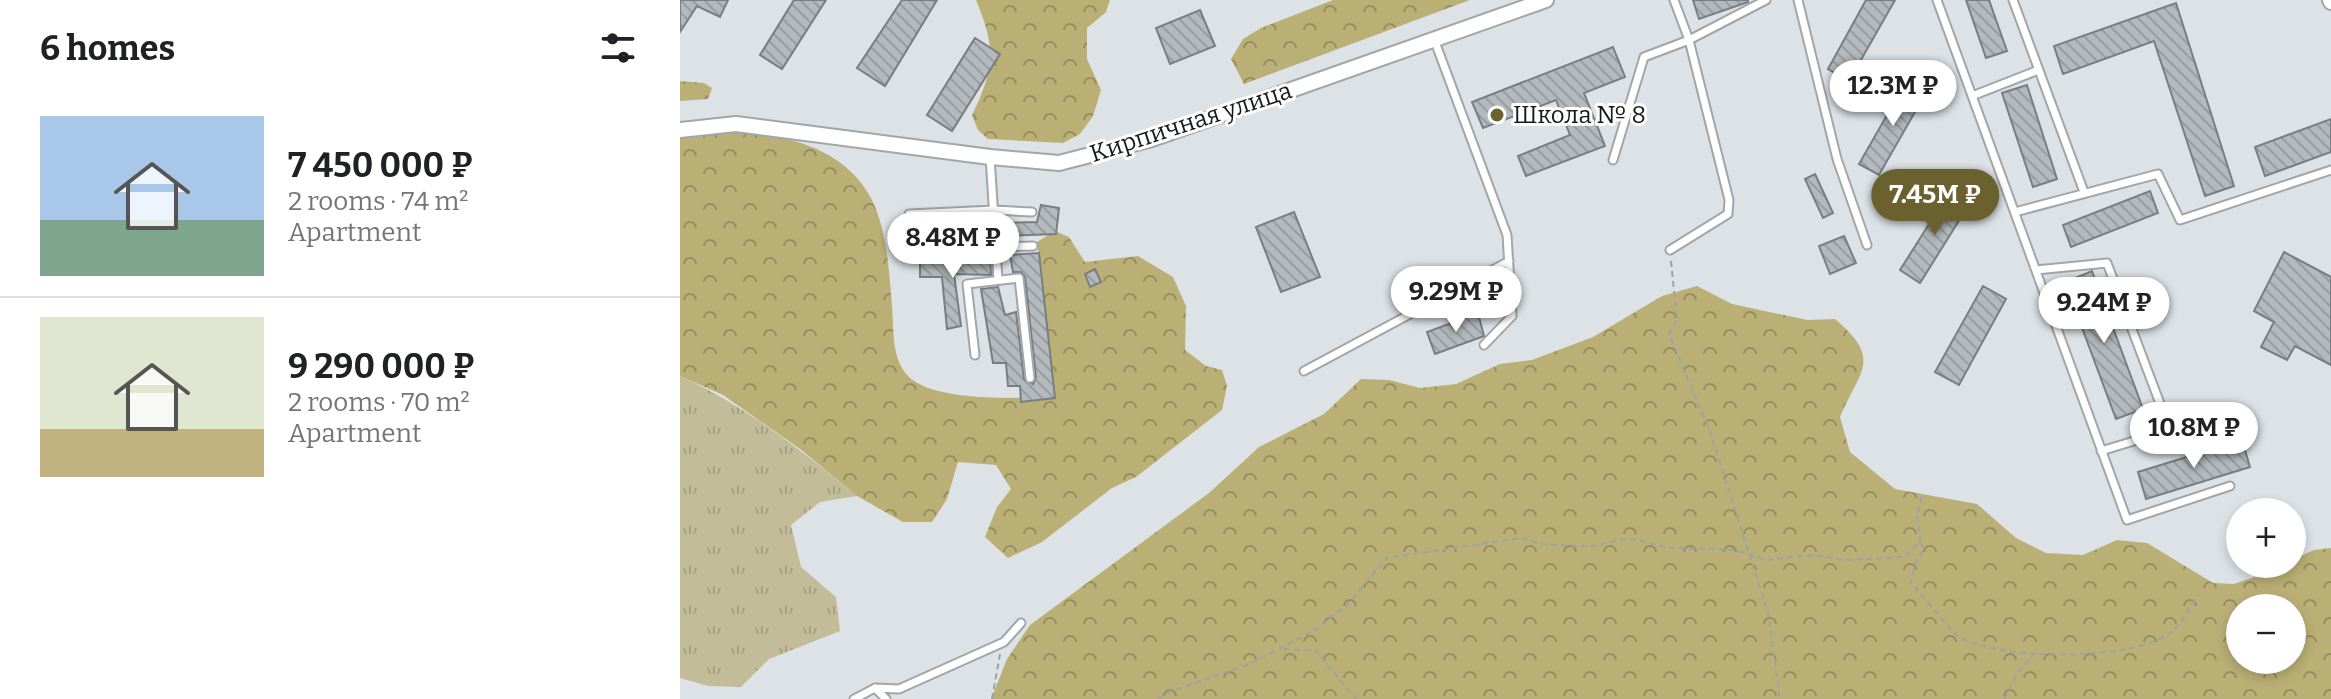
<!DOCTYPE html>
<meta charset="utf-8">
<style>
body{margin:0;font-family:Bitter,serif;background:#f2f2f2;color:#202124;height:100vh;display:flex;flex-direction:column;font-size:30px;white-space:nowrap}
*{box-sizing:border-box;margin:0}
p{font-size:26px;color:#757577}
.icon{flex:none;width:44px;height:44px;fill:none;stroke:currentColor;stroke-width:2;stroke-linecap:round;stroke-linejoin:round}
.map{position:relative;flex:1;overflow:hidden}
.details{display:flex;flex-direction:column;background:#fff;width:680px}
.details>*{flex:none}
.buttons{position:absolute;left:1546px;top:498px;display:grid;gap:16px}
.buttons a{display:grid;place-items:center;width:80px;height:80px;border-radius:50%;background:#fff;box-shadow:0 4px 12px #0003;font-size:40px}
.price{position:absolute;translate:-50% -68px;padding:0 18px;border-radius:28px;background:#fff;color:#222;font-size:26px;line-height:52px;filter:drop-shadow(0 2px 4px #0008)}
.price::after{content:'';position:absolute;left:50%;top:48px;width:24px;height:18px;margin-left:-12px;background:inherit;clip-path:polygon(0 0,100% 0,50% 100%)}
.price.on{background:#6b612e;color:#fff}
ul{padding:0;list-style:none}
li{display:flex;align-items:center;gap:24px;height:200px;padding:0 40px}
li+li{border-top:2px solid #e0e0e0}
li span{display:grid;place-items:center;flex:none;width:224px;height:160px;border-radius:0px;color:#555}
li>.icon{margin-inline-start:auto}
span .icon{width:96px;height:96px;fill:#fffc;stroke-width:1}
li b{font-size:34px}
h2{display:flex;justify-content:space-between;align-items:center;height:96px;padding:0 40px;font-size:34px}
main{display:flex;flex:1;min-height:0}
.map>svg:first-child{display:block}
.grass{fill:url(#grass-tufts)}
.forest{fill:url(#forest-crowns);fill-rule:evenodd}
.building{fill:url(#building-back-hatch);stroke:#787e81;stroke-width:2}
.lines{fill:none;stroke-linecap:round;stroke-linejoin:round}
.service-casing{stroke:#a0a6a9;stroke-width:11}
.minor-casing{stroke:#a0a6a9;stroke-width:18}
.path{stroke:#9da2a5;stroke-width:2;stroke-dasharray:6 4;stroke-linecap:butt}
.service{stroke:#fff;stroke-width:7}
.minor{stroke:#fff;stroke-width:14}
.poi-dot{fill:#6b612e;stroke:#fff;stroke-width:3}
.labels{text-anchor:middle;stroke-width:6;stroke-linejoin:round;paint-order:stroke}
.poi-label{font-size:24px;fill:#171a1b;stroke:#fff;text-anchor:start}
.street-label{font-size:24px;fill:#171a1b;stroke:#fff}
</style>
<main>
<section class="details">
<h2>6 homes<svg class="icon" aria-label="filters" viewBox="0 0 24 24"><path d="M4 7h16M4 17h16"/><circle cx="9" cy="7" r="2"/><circle cx="15" cy="17" r="2"/></svg></h2>
<ul>
<li><span style="background:linear-gradient(#a9c7e8 65%,#7fa58c 0)"><svg class="icon" aria-label="home" viewBox="0 0 24 24"><path d="M3 11l9-7 9 7M6 9v11h12V9"/></svg></span><div><b>7 450 000 ₽</b><p>2 rooms · 74 m²</p><p>Apartment</p></div></li>
<li><span style="background:linear-gradient(#dfe7d0 70%,#c2b280 0)"><svg class="icon" aria-label="home" viewBox="0 0 24 24"><path d="M3 11l9-7 9 7M6 9v11h12V9"/></svg></span><div><b>9 290 000 ₽</b><p>2 rooms · 70 m²</p><p>Apartment</p></div></li>
</ul>
</section>
<div class="map">
<svg width="1651" height="699" viewBox="0 0 1651 699">
<defs>
<pattern id="grass-tufts" width="24" height="20" patternUnits="userSpaceOnUse" patternTransform="scale(2)"><rect width="24" height="20" fill="#c3bc99"/><path d="M3 7l-1-3M5 7V3M7 7l1-3M15 17l-1-3M17 17v-4M19 17l1-3" fill="none" stroke="#a7a183"/></pattern>
<pattern id="forest-crowns" width="20" height="18" patternUnits="userSpaceOnUse" patternTransform="scale(2)"><rect width="20" height="18" fill="#bab076"/><path d="M2 6a3 3 0 1 1 6 0M12 15a3 3 0 1 1 6 0" fill="none" stroke="#968e60"/></pattern>
<pattern id="building-back-hatch" width="6" height="6" patternUnits="userSpaceOnUse" patternTransform="scale(2)"><rect width="6" height="6" fill="#b3b9bc"/><path d="M-1 5l2 2M0 0l6 6M5-1l2 2" fill="none" stroke="#999ea1"/></pattern>
</defs>
<rect width="100%" height="100%" fill="#dce2e6"/>
<path class="grass" d="M 0,376 C 66,406 121,450 177,496 L 140,502 L 111,525 L 121,567 L 156,597 L 160,631 L 89,659 L 61,687 L 28,686 L 0,678 Z"/>
<path class="forest" d="M 296,0 L 430,0 L 426,12 L 407,28 L 407,59 L 421,90 L 413,116 L 400,134 L 383,143 L 308,139 L 298,130 L 292,115 C 315,68 316,48 296,0 Z
M 653,0 L 790,0 L 564,84 L 551,59 L 563,39 L 581,28 Z
M 0,81 L 24,83 L 32,88 L 28,99 L 0,101 Z
M 0,130 C 64,130 151,131 188,193 C 207,224 209,271 212,306 C 214,329 211,358 228,376 C 250,399 321,399 352,397 L 364,380 L 361,273 L 357,242 L 375,231 L 389,237 L 405,262 L 458,256 L 493,277 L 506,306 L 505,350 L 526,366 L 542,370 L 547,386 L 542,410 L 456,477 L 432,488 L 362,542 L 328,558 L 305,537 L 317,507 L 331,489 L 316,465 L 278,462 L 267,499 L 252,522 L 223,522 L 177,496 L 120,449 L 43,395 L 0,376 Z
M 1017,286 L 1052,304 L 1127,320 L 1155,319 C 1203,360 1180,369 1160,417 L 1170,452 L 1215,489 L 1297,504 L 1336,538 L 1366,553 L 1403,555 L 1437,540 L 1467,543 L 1533,583 L 1554,584 L 1612,564 L 1612,560 L 1634,550 L 1651,548 L 1651,699 L 311,699 L 327,659 L 350,625 L 529,493 L 579,447 L 644,414 L 681,379 L 709,380 L 740,388 L 776,384 L 820,364 L 852,360 L 913,337 L 982,296 ZM 1560,608 L 1612,608 L 1612,660 L 1560,660 Z"/>
<path class="building" d="M 0,0 L 48,0 L 40,17 L 17,6 L 0,32 Z
M 114,0 L 146,0 L 102,69 L 80,55 Z
M 222,0 L 257,0 L 205,86 L 177,68 Z
M 1013,0 L 1068,0 L 1068,2 L 1019,19 Z
M 1186,0 L 1215,0 L 1169,81 L 1148,69 Z
M 1286,0 L 1309,0 L 1327,51 L 1306,58 Z
M 1496,3 L 1554,186 L 1525,196 L 1474,41 L 1383,74 L 1374,46 Z
M 520,10 L 535,46 L 490,64 L 476,28 Z
M 295,38 L 320,54 L 272,131 L 247,115 Z
M 933,47 L 945,77 L 904,93 L 925,146 L 846,176 L 838,156 L 890,135 L 876,100 L 803,128 L 792,102 Z
M 1227,80 L 1247,91 L 1199,175 L 1179,164 Z
M 1347,85 L 1377,179 L 1353,187 L 1322,93 Z
M 1651,119 L 1651,152 L 1585,176 L 1575,147 Z
M 1135,174 L 1153,213 L 1143,218 L 1125,179 Z
M 1270,191 L 1290,203 L 1240,283 L 1220,270 Z
M 1470,191 L 1478,213 L 1391,247 L 1383,225 Z
M 361,205 L 379,208 L 376,234 L 326,236 L 323,223 L 357,222 Z
M 614,212 L 640,277 L 601,292 L 576,227 Z
M 301,222 L 305,237 L 223,241 L 224,226 Z
M 1164,236 L 1176,263 L 1150,274 L 1139,246 Z
M 1604,252 L 1651,277 L 1651,365 L 1615,346 L 1607,360 L 1581,347 L 1594,322 L 1574,311 Z
M 359,253 L 375,398 L 341,402 L 340,386 L 328,386 L 326,363 L 313,363 L 301,289 L 318,287 L 325,315 L 336,312 L 344,379 L 353,384 L 356,377 L 345,277 L 341,272 L 333,272 L 330,255 Z
M 310,257 L 311,275 L 274,274 L 281,326 L 267,329 L 262,277 L 240,277 L 240,259 Z
M 415,269 L 421,282 L 410,287 L 405,274 Z
M 1412,271 L 1463,409 L 1436,419 L 1385,282 Z
M 1303,286 L 1326,299 L 1279,385 L 1255,372 Z
M 798,313 L 804,336 L 755,354 L 747,332 Z
M 1562,440 L 1570,467 L 1466,499 L 1458,472 Z"/>
<g class="lines">
<g class="service-casing">
<path id="service" d="M 1118,0 L 1157,159 L 1187,245
M 1257,0 L 1447,520 L 1550,486
M 1333,0 L 1404,192
M 754,39 L 827,235 L 832,316 L 804,345
M 1292,96 L 1356,71
M 310,157 L 318,280
M 933,160 L 964,57 L 1009,40 L 1086,0
M 1335,212 L 1478,174 L 1500,220 L 1651,170
M 229,214 L 314,210 L 352,212
M 244,249 L 353,246
M 990,250 L 1048,214 L 1049,200 L 1009,40 L 994,0
M 1356,270 L 1427,263 L 1490,430 L 1421,451
M 295,355 L 287,284 L 339,278 L 350,378
M 624,371 L 829,261
M 195,688 L 206,699
M 174,699 L 195,688 L 219,689 L 324,642 L 341,623"/>
</g>
<g class="minor-casing">
<path id="minor" d="M 1650,0 L 1651,2
M 0,130 L 56,124 L 310,157 L 379,163 L 472,139 L 866,0"/>
</g>
<path class="path" d="M 991,261 L 997,320 L 989,334 L 1030,432 L 1088,612 L 1100,699
M 1240,542 L 1237,515 L 1242,496
M 604,649 L 636,651 L 676,699
M 312,699 L 320,654
M 479,699 L 486,693 L 567,665 L 635,630 L 668,604 L 707,558 L 841,538 L 868,545 L 914,546 L 947,538 L 991,548 L 1055,550 L 1086,560 L 1134,555 L 1167,560 L 1224,557 L 1240,542 L 1244,549 L 1234,565 L 1231,583 C 1240,592 1274,635 1279,637 C 1323,661 1447,661 1489,634 C 1500,627 1510,606 1518,595
M 1324,699 L 1338,672 L 1353,655"/>
<use href="#service" class="service"/>
<use href="#minor" class="minor"/>
</g>
<circle class="poi-dot" cx="817" cy="115" r="8"/>
<g class="labels">
<g class="poi-label">
<text x="833" y="123">Школа № 8</text>
</g>
<g class="street-label">
<text transform="translate(511 122) rotate(-18)" y="8">Кирпичная улица</text>
</g>
</g>
</svg>
<div class="buttons">
<a>+</a>
<a>−</a>
</div>
<b class="price" style="left:1213px;top:128px">12.3M ₽</b>
<b class="price on" style="left:1255px;top:237px">7.45M ₽</b>
<b class="price" style="left:273px;top:280px">8.48M ₽</b>
<b class="price" style="left:776px;top:334px">9.29M ₽</b>
<b class="price" style="left:1424px;top:345px">9.24M ₽</b>
<b class="price" style="left:1514px;top:470px">10.8M ₽</b>
</div>
</main>
